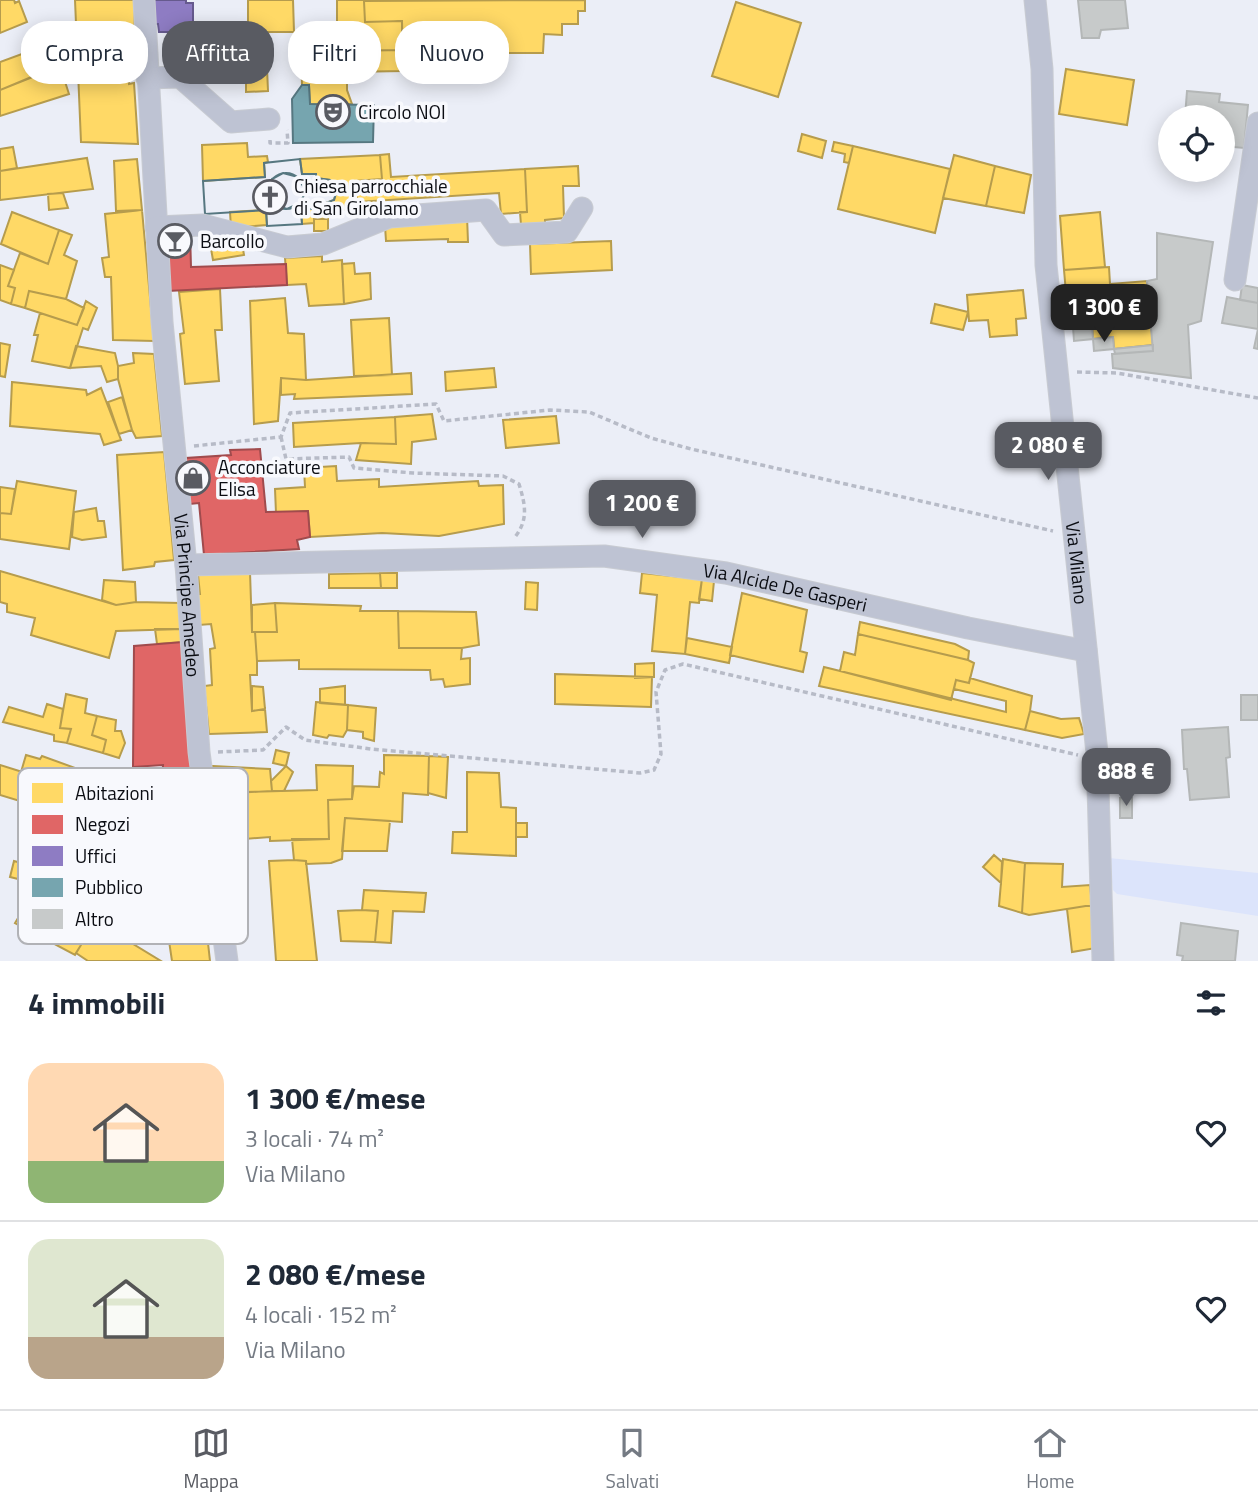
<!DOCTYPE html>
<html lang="it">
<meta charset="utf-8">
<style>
body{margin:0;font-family:"Titillium Web",sans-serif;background:#f6f6f7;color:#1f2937;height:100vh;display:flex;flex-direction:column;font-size:26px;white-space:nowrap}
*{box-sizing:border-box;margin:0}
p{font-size:23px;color:#747a83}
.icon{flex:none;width:38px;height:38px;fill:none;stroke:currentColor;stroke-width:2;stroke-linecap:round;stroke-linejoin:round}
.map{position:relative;height:961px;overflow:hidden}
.details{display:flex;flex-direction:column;background:#fff;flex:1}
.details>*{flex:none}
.top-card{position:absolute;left:21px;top:21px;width:700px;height:63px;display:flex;gap:14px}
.buttons{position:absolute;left:1158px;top:105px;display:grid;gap:14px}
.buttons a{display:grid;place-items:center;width:77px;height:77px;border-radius:50%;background:#fff;box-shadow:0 4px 18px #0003;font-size:35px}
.price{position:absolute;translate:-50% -60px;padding:0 16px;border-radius:14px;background:#595b62;color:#fff;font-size:23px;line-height:46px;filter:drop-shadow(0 2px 4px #0008)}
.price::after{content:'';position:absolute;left:50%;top:42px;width:21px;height:16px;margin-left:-10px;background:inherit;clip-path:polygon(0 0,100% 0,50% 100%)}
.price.on{background:#222;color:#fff}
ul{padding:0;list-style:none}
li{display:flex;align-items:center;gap:21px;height:175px;padding:0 28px}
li+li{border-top:2px solid #e0e1e3}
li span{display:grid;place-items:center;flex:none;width:196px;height:140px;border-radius:21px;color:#555}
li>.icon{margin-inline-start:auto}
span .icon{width:84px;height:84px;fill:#fffc;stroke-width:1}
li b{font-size:30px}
h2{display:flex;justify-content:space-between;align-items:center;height:84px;padding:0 28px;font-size:30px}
.chip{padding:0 24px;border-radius:28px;background:#fff;box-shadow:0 4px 18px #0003;font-size:24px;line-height:63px}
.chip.on{background:#595b62;color:#fff}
.dock{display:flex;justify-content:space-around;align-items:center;height:98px;border-top:2px solid #e0e1e3;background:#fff;font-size:19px;color:#747a83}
.dock a{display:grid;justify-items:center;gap:4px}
.dock .on{color:#595b62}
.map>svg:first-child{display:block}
.green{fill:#dce4fb}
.homes{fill:#ffd966;stroke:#b69c4d;stroke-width:2}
.shops{fill:#e06666;stroke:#a04b4d;stroke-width:2}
.offices{fill:#8e7cc3;stroke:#665a8e;stroke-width:2}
.public{fill:#76a5af;stroke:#567780;stroke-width:2;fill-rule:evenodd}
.building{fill:#c7caca;stroke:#b4b7b7;stroke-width:2}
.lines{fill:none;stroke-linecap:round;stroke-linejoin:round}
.minor-casing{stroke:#c8cbd2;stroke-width:23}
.path{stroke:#b7bbc7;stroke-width:3.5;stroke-dasharray:5 3.5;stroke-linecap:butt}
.minor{stroke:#bec3d3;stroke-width:21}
.labels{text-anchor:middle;stroke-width:7;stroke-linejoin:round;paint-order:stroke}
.poi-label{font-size:19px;fill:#0a0c12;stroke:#f8f9fd;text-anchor:start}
.street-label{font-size:19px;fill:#0a0c12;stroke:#f8f9fd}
.key{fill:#f8f9fd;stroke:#b1b2b6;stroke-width:2}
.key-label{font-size:19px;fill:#0a0c12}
</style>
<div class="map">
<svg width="1258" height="961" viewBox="0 0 1258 961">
<rect width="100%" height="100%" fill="#ebeef7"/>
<path class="green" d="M 1109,858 L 1258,873 L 1258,916 L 1117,894 L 1113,890 Z"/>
<path class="homes" d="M 0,0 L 14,0 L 15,3 L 19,1 L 27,22 L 0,33 Z
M 75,0 L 135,0 L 134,59 L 126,60 L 129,84 L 134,83 L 138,144 L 81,142 Z
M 248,0 L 293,0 L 294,32 L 248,32 Z
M 337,0 L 405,0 L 364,1 L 365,22 L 402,21 L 402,50 L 337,51 Z
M 585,0 L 585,11 L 578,11 L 578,24 L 562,24 L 562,35 L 544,34 L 543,53 L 475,53 L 475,71 L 421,72 L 421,67 L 403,67 L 402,21 L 365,22 L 364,1 Z
M 736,2 L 801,23 L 778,97 L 712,76 Z
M 329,27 L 336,27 L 337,51 L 347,51 L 347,90 L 352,104 L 310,104 L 309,85 L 302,85 L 301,54 L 307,54 L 307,37 L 329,37 Z
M 207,37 L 225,37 L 225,55 L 207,54 Z
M 402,50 L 403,71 L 347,72 L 347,51 Z
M 30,51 L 41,73 L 0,90 L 0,62 Z
M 60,66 L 69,94 L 0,116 L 0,90 Z
M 246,68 L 267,68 L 268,91 L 246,92 Z
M 1066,69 L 1134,80 L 1127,125 L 1059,114 Z
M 802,134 L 826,141 L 822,158 L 798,151 Z
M 834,142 L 853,146 L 849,163 L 844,162 L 845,154 L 832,151 Z
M 247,143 L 248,157 L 267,156 L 268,162 L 264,163 L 265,177 L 203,181 L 202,145 Z
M 853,146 L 950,169 L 935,233 L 838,209 Z
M 13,147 L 17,168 L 0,171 L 0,149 Z
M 389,154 L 391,177 L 525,169 L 527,212 L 501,214 L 499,193 L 357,202 L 355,181 L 382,179 L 380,155 Z
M 380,155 L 382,179 L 355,181 L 357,202 L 355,203 L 356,209 L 327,211 L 328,219 L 314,219 L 314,223 L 302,224 L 301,209 L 318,209 L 318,206 L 334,200 L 336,193 L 330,180 L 316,178 L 316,174 L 302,174 L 300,159 Z
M 954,155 L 995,166 L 986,206 L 943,198 Z
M 87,158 L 93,189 L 0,200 L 0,171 Z
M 137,159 L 142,210 L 116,211 L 114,161 Z
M 578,166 L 579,186 L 563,186 L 564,218 L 545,220 L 545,224 L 521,225 L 520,212 L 527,212 L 525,169 Z
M 995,166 L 1031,175 L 1024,213 L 986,206 Z
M 63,193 L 68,208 L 49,210 L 48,194 Z
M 142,210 L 154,341 L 113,340 L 111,277 L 105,277 L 102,258 L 109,257 L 105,214 Z
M 266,210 L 267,225 L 231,228 L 230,212 Z
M 12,212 L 59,230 L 48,264 L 1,244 Z
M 1100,212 L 1105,267 L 1064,270 L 1060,216 Z
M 467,216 L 468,242 L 448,242 L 448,239 L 386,241 L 385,226 Z
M 314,219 L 328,219 L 328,231 L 314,231 Z
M 59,230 L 72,235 L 64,255 L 77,261 L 66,299 L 29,291 L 25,308 L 11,304 L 15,288 L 8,286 L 20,253 L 48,264 Z
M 241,238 L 244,255 L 213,260 L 210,243 Z
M 611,241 L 612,270 L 531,274 L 530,244 Z
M 322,256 L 322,262 L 342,260 L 344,304 L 309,306 L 306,284 L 287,285 L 285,258 Z
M 354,263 L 355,274 L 370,273 L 371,299 L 344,304 L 342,264 Z
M 0,265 L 14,270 L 8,286 L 15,288 L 11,304 L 0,300 Z
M 1109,267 L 1110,284 L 1147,281 L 1153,345 L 1114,349 L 1113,337 L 1093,339 L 1092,325 L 1069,327 L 1064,270 Z
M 220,289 L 222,330 L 215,330 L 219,381 L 185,384 L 180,334 L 184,333 L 179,292 Z
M 1023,290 L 1026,318 L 1016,319 L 1017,335 L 990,337 L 988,320 L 969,321 L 967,295 Z
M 29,291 L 66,299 L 84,308 L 77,325 L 25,308 Z
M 285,298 L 288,333 L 304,334 L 306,380 L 281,378 L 278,421 L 254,424 L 250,301 Z
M 86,301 L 97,308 L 88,330 L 83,328 L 70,368 L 32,361 L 38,335 L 34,335 L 40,313 L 77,325 Z
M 935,304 L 968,312 L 963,330 L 931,323 Z
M 389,318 L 392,375 L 354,376 L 351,320 Z
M 0,343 L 10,345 L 5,377 L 0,376 Z
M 76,346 L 115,353 L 118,366 L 118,379 L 107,382 L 101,366 L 70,368 Z
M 133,353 L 154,354 L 162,436 L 136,438 L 132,430 L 118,379 L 118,366 L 134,363 Z
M 494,368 L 496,387 L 446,391 L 445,372 Z
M 411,373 L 412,394 L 294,399 L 295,394 L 281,395 L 281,378 L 306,380 Z
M 12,382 L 86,390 L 87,395 L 101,388 L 121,440 L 104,445 L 100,434 L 10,426 Z
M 122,397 L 132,430 L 119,434 L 108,402 Z
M 432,414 L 436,439 L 412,442 L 411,464 L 356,460 L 361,443 L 396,444 L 395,417 Z
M 556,416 L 559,443 L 506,448 L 503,420 Z
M 395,417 L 396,444 L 361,443 L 294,447 L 293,423 Z
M 164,452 L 174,560 L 155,562 L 154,566 L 123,570 L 117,455 Z
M 336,466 L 337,481 L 379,479 L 379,487 L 478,481 L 479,486 L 503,485 L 504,524 L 439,536 L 382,533 L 310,537 L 308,511 L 276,513 L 275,489 L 305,487 L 304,468 Z
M 17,481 L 76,491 L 69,549 L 0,539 L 0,513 L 11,514 Z
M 0,487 L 15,489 L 11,514 L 0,513 Z
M 96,508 L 98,521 L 104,521 L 106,537 L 82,540 L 72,537 L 74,512 Z
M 0,571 L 116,605 L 136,602 L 180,603 L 182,629 L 116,631 L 109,658 L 31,635 L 35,618 L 7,612 L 7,604 L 0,602 Z
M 250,572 L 252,632 L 255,632 L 257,661 L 257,675 L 250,675 L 252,711 L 265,709 L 267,732 L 209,734 L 204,686 L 212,685 L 210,649 L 215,648 L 211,624 L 199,625 L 196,594 L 200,594 L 198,575 Z
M 380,573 L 381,588 L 329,588 L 329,574 Z
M 380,573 L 397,573 L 397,588 L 381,588 Z
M 642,573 L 702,579 L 699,603 L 690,602 L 685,654 L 652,651 L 657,595 L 640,593 Z
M 702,579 L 714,581 L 712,601 L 699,599 Z
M 104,580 L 135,582 L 136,602 L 116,605 L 102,600 Z
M 526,582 L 538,583 L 537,610 L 525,609 Z
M 742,593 L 807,610 L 800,651 L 807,653 L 803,672 L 730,655 Z
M 275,603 L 361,606 L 360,611 L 398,611 L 399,648 L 462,648 L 461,659 L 470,658 L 470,684 L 445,687 L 443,679 L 431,680 L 430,670 L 299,669 L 299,660 L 257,661 L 255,632 L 277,632 Z
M 275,603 L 277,632 L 252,632 L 252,605 Z
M 398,611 L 476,612 L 479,645 L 462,648 L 399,648 Z
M 860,622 L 955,644 L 969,651 L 968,660 L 858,634 Z
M 155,629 L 182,629 L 183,642 L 157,644 Z
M 858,634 L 968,660 L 974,663 L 969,683 L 956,680 L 951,700 L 840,671 L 844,652 L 855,655 Z
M 687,638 L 732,647 L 729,663 L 685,654 Z
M 654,663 L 654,677 L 635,678 L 635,664 Z
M 824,667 L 1006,712 L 1006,701 L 954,689 L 956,680 L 969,683 L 970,678 L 1032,696 L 1030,711 L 1025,730 L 819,686 Z
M 555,674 L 652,677 L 651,707 L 555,704 Z
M 252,686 L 263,687 L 265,709 L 252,711 Z
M 345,686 L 345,705 L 320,703 L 320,689 Z
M 66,694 L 87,699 L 85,713 L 97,716 L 92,735 L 106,740 L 103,753 L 67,743 L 71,729 L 60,728 Z
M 316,702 L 348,705 L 347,730 L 343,737 L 329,735 L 327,738 L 313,735 Z
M 47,704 L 63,709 L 60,728 L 71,729 L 67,743 L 54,741 L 54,735 L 3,722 L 9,707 L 43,717 Z
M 348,705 L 376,708 L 374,741 L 363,738 L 363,732 L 347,730 Z
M 1030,711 L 1061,719 L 1079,718 L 1084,734 L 1062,738 L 1025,730 Z
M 97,716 L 116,720 L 115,731 L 121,731 L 125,743 L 119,758 L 103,753 L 106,740 L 92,735 Z
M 276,750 L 289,753 L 286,766 L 273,763 Z
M 26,755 L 40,759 L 42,756 L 133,789 L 140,811 L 120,807 L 113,847 L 67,832 L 71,817 L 43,808 L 51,781 L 21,772 Z
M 384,755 L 429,756 L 428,795 L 403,793 L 402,822 L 345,818 L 342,859 L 331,863 L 306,864 L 306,861 L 294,860 L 292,839 L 329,839 L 328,800 L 352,799 L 354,786 L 379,787 L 380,772 L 384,774 Z
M 429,756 L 448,757 L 446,798 L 428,793 Z
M 0,765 L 51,781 L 43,808 L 0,795 Z
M 316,765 L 353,766 L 352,799 L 328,800 L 329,839 L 270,841 L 270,837 L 245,839 L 243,792 L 317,790 Z
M 213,766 L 270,769 L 272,791 L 215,794 Z
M 286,766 L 293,772 L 284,791 L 272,791 L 271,781 Z
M 467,772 L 499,773 L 501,807 L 516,808 L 516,856 L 452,853 L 453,832 L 467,832 Z
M 345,818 L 390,821 L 387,851 L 342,851 Z
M 516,823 L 527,823 L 527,837 L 516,837 Z
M 994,855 L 1002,862 L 1001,883 L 983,867 Z
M 62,856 L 139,878 L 125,939 L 161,961 L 88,961 L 76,953 L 81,945 L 45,926 Z
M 1003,859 L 1025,863 L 1022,913 L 999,906 Z
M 294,860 L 306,861 L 317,961 L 276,961 L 269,861 Z
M 14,861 L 58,873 L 54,888 L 10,877 Z
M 1025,863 L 1063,864 L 1062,887 L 1090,885 L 1092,905 L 1029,915 L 1022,913 Z
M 364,890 L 426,893 L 424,912 L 393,911 L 391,943 L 375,942 L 378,911 L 362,910 Z
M 1092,905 L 1096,948 L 1072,952 L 1067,909 Z
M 362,910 L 378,911 L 375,942 L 341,941 L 338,911 Z
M 21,913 L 81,945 L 75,955 L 15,923 Z
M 178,940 L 208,943 L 210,961 L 172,961 L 169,941 Z"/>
<path class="shops" d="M 190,232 L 191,267 L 286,264 L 287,285 L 168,291 L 166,233 Z
M 260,449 L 266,512 L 308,511 L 310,537 L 297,540 L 299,549 L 204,555 L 199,503 L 190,504 L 186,458 L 231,455 L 230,450 Z
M 183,642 L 195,788 L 193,809 L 161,802 L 163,765 L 133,767 L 134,646 Z"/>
<path class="offices" d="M 153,0 L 186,0 L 186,3 L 193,3 L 193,26 L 181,26 L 181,32 L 159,32 L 158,24 L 154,24 Z"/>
<path class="public" d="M 302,85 L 309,85 L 310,104 L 374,105 L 373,142 L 293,143 L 292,99 Z
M 300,159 L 302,174 L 316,174 L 316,178 L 330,180 L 336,193 L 334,200 L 318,206 L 318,209 L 301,209 L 302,224 L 267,226 L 266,210 L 205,214 L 203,181 L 265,177 L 264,163 ZM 283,173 L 298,177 L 304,188 L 304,195 L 300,203 L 287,209 L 275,205 L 270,200 L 268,191 L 272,179 Z
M 300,159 L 302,174 L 316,174 L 316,178 L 330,180 L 336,193 L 334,200 L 318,206 L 318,209 L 301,209 L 302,224 L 267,226 L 266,210 L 205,214 L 203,181 L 265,177 L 264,163 Z
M268 191a18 18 0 1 1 36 0a18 18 0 1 1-36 0Z"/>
<path class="building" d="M 1078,0 L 1125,0 L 1128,28 L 1101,30 L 1099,38 L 1082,38 Z
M 1187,91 L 1220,94 L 1219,102 L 1248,105 L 1244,148 L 1223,146 L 1223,117 L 1185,117 Z
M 1157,233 L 1213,242 L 1201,321 L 1188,325 L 1191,378 L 1113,368 L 1112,354 L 1153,351 L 1147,281 L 1157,279 Z
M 1242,285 L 1258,288 L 1258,303 L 1240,300 Z
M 1227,297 L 1258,303 L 1258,349 L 1254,348 L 1258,329 L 1222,323 Z
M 1092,325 L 1093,339 L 1074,341 L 1073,327 Z
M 1113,337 L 1114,349 L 1094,351 L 1093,339 Z
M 1153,345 L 1153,351 L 1115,354 L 1114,349 Z
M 1241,695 L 1258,695 L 1258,720 L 1241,720 Z
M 1228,727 L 1230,757 L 1226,758 L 1229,797 L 1190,800 L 1187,769 L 1184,769 L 1182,730 Z
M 1120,798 L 1132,798 L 1132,818 L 1120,818 Z
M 1181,923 L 1238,931 L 1235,961 L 1182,961 L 1183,956 L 1177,955 Z"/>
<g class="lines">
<g class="minor-casing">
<g id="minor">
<path id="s1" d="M 144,0 L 162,322 L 186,565 L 199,752 L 227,961"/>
<path id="s2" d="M 1035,0 L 1042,69 L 1046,265 L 1097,753 L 1103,961"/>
<path d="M 147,78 L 180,77 L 231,122 L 269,119"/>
<path d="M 156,227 L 203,225 L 287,247 L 323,244 L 389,217 L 486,210 L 504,235 L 567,232 L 582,208"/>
<path d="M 1235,280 L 1258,123"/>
<path id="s3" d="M 186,565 L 604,556 L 726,573 L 968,628 L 1086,651"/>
</g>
</g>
<path class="path" d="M 270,140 L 270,143 L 288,143 L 287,130
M 1077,372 L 1117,373 L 1258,398
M 281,437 L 286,459 L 349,457 L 354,468 L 413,473 L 503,476 L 519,484 C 525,504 529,519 515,537
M 194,446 L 281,437 L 290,413 L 436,404 L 444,421 L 550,410 L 589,412 L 651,438 L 691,449 L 1053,531
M 218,752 L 263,750 L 286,727 L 305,740 L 371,749 L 640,773 L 654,770 L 661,754 L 656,692 L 665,670 L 683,664 L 1078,755"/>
<use href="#minor" class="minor"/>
</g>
<defs>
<g id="theatre-ring" transform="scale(1.75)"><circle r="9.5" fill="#f8f9fd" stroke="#595b62" stroke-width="1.5"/><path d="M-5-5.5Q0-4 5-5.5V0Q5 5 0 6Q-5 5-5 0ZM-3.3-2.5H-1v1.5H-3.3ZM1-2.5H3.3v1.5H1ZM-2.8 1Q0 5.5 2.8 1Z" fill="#595b62"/></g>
<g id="church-ring" transform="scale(1.75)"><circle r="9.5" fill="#f8f9fd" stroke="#595b62" stroke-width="1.5"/><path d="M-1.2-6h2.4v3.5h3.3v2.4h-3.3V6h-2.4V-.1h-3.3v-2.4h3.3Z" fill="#595b62"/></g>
<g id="bar-ring" transform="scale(1.75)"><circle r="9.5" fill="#f8f9fd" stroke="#595b62" stroke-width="1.5"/><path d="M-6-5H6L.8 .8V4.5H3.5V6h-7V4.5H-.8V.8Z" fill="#595b62"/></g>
<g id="shop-ring" transform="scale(1.75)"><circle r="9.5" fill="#f8f9fd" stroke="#595b62" stroke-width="1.5"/><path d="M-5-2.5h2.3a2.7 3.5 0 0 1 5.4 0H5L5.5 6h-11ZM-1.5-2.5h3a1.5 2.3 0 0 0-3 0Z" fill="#595b62"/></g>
</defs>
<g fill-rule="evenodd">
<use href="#theatre-ring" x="333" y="112"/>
<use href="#church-ring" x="270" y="197"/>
<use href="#bar-ring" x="175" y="241"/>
<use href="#shop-ring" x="193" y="478"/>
</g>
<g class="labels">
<g class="poi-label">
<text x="358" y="119">Circolo NOI</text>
<text x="294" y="193">Chiesa parrocchiale<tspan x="294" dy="22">di San Girolamo</tspan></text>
<text x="200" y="248">Barcollo</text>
<text x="218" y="474">Acconciature<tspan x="218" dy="22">Elisa</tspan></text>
</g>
<g class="street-label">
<text dy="7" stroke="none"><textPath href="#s2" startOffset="565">Via Milano</textPath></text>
<text dy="7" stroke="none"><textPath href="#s3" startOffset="602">Via Alcide De Gasperi</textPath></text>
<text dy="7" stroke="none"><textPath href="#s1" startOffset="597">Via Principe Amedeo</textPath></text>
</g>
</g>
<rect x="18" y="768" width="230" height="176" rx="10" class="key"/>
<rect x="32" y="783" width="31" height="20" fill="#ffd966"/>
<rect x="32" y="815" width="31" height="19" fill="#e06666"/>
<rect x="32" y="846" width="31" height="20" fill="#8e7cc3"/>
<rect x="32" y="878" width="31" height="19" fill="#76a5af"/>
<rect x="32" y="909" width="31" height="20" fill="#c7caca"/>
<g class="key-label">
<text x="75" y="800">Abitazioni</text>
<text x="75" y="831">Negozi</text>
<text x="75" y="863">Uffici</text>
<text x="75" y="894">Pubblico</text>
<text x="75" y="926">Altro</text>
</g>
</svg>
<div class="buttons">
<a><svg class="icon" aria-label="locate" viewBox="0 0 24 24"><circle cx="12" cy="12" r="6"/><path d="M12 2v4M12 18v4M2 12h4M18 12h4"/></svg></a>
</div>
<b class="price on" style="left:1104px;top:344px">1 300 €</b>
<b class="price" style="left:1048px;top:482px">2 080 €</b>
<b class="price" style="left:642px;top:540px">1 200 €</b>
<b class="price" style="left:1126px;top:808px">888 €</b>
<div class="top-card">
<a class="chip">Compra</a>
<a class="chip on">Affitta</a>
<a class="chip">Filtri</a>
<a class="chip">Nuovo</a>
</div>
</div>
<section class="details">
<h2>4 immobili<svg class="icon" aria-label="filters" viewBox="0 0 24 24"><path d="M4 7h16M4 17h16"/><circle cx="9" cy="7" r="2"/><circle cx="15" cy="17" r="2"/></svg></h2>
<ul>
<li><span style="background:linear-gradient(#ffd9b3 70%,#8fb573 0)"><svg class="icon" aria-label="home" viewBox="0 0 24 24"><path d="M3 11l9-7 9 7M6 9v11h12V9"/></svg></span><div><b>1 300 €/mese</b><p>3 locali · 74 m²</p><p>Via Milano</p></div><svg class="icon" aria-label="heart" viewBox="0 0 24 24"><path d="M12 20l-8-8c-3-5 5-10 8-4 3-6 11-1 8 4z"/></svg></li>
<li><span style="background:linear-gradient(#dfe7d0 70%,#b9a48a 0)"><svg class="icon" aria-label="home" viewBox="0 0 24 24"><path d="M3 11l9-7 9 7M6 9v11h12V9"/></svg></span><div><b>2 080 €/mese</b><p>4 locali · 152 m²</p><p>Via Milano</p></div><svg class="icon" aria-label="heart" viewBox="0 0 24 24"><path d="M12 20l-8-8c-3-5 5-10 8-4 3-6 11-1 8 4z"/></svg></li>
</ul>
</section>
<nav class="dock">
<a class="on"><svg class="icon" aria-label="map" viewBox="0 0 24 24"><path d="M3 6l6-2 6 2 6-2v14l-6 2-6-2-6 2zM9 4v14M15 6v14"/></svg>Mappa</a>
<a><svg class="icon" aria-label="saved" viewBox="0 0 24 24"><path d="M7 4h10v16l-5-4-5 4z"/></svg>Salvati</a>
<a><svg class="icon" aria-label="home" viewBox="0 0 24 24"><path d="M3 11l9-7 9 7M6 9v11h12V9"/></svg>Home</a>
</nav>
